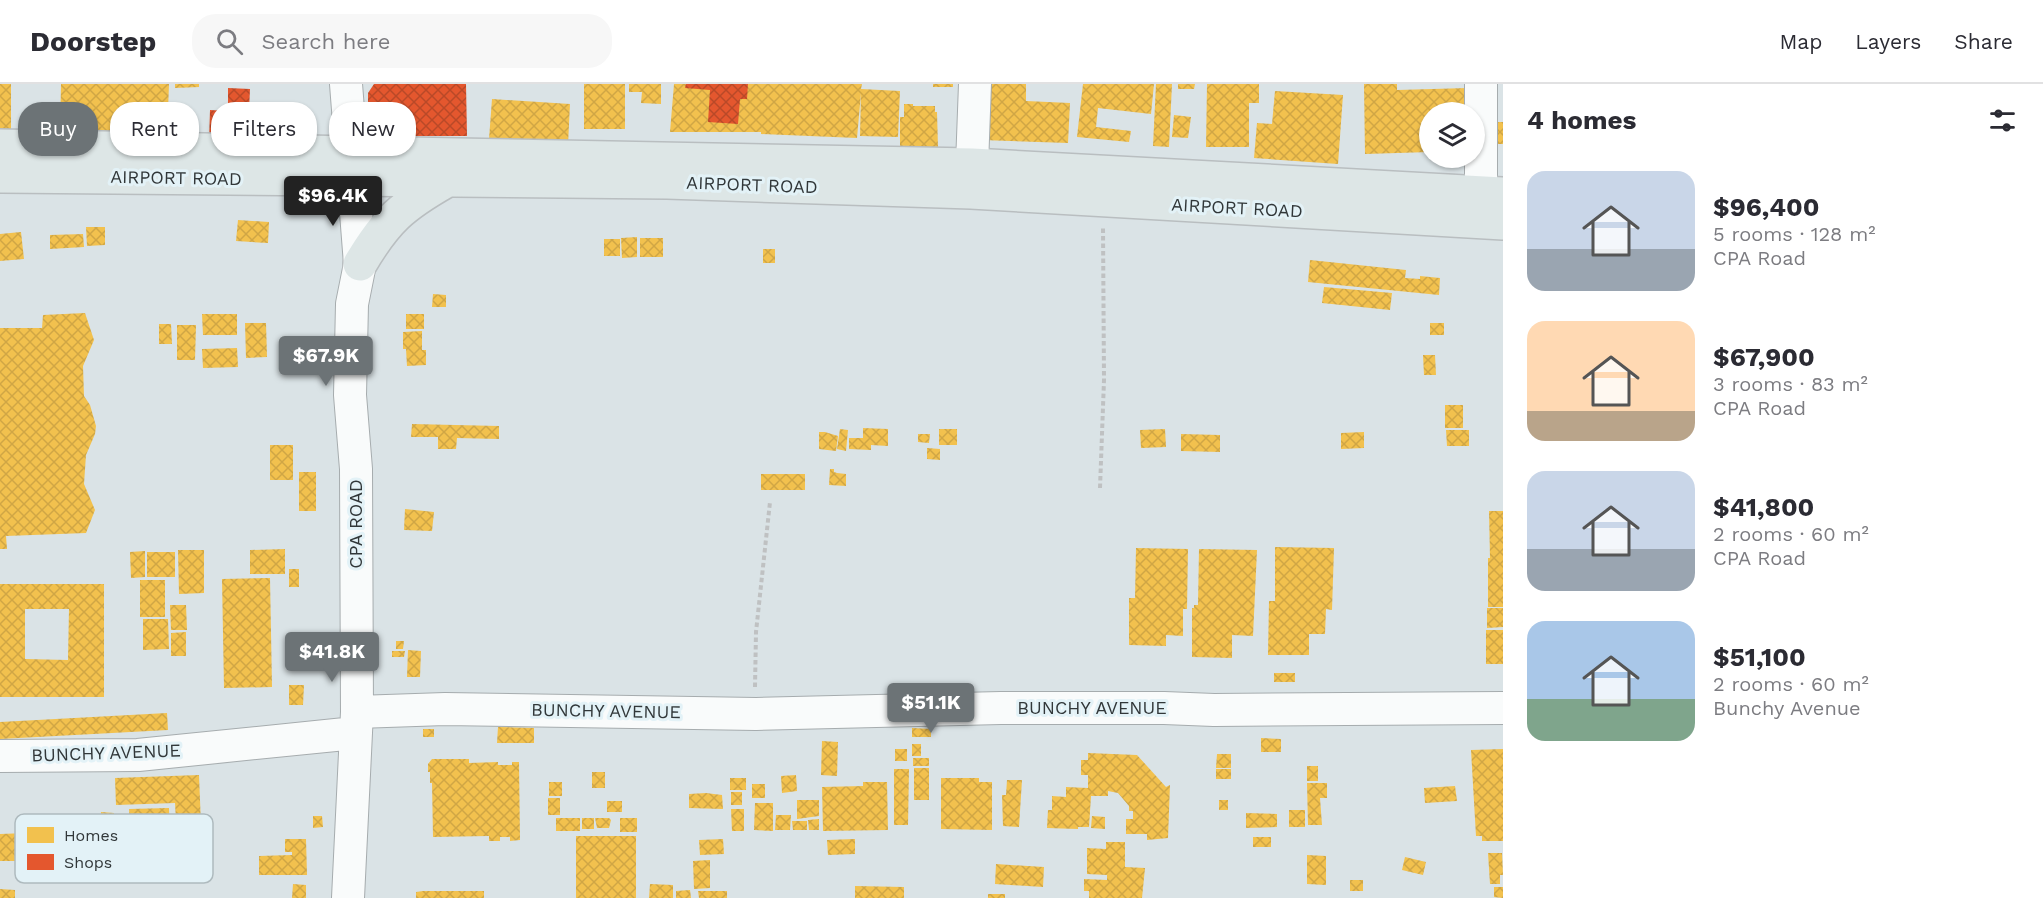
<!DOCTYPE html>
<meta charset="utf-8">
<style>
body{margin:0;font-family:"Work Sans",sans-serif;background:#f7f7f7;color:#2b2b33;height:100vh;display:flex;flex-direction:column;font-size:22px;white-space:nowrap}
*{box-sizing:border-box;margin:0}
p{font-size:20px;color:#7c7c81}
.icon{flex:none;width:33px;height:33px;fill:none;stroke:currentColor;stroke-width:2;stroke-linecap:round;stroke-linejoin:round}
.map{position:relative;flex:1;overflow:hidden}
.drawer{display:flex;flex-direction:column;background:#fff;width:540px}
.drawer>*{flex:none}
.top-card{position:absolute;left:18px;top:18px;width:570px;height:54px;display:flex;gap:12px}
.buttons{position:absolute;left:1419px;top:18px;display:grid;gap:12px}
.buttons a{display:grid;place-items:center;width:66px;height:66px;border-radius:50%;background:#fff;box-shadow:0 2px 4px #0004;font-size:30px}
.price{position:absolute;translate:-50% -51px;padding:0 14px;border-radius:6px;background:#6c7376;color:#fff;font-size:20px;line-height:39px;filter:drop-shadow(0 2px 3px #0008)}
.price::after{content:'';position:absolute;left:50%;top:36px;width:18px;height:14px;margin-left:-9px;background:inherit;clip-path:polygon(0 0,100% 0,50% 100%)}
.price.active{background:#222;color:#fff}
ul{padding:0;list-style:none}
li{display:flex;align-items:center;gap:18px;height:150px;padding:0 24px}
li span{display:grid;place-items:center;flex:none;width:168px;height:120px;border-radius:18px;color:#555}
li>.icon{margin-inline-start:auto}
span .icon{width:72px;height:72px;fill:#fffc;stroke-width:1}
li b{font-size:26px}
h2{display:flex;justify-content:space-between;align-items:center;height:72px;padding:0 24px;font-size:26px}
.tag{padding:0 21px;border-radius:24px;background:#fff;box-shadow:0 2px 4px #0004;font-size:21px;line-height:54px}
.tag.active{background:#6c7376;color:#fff}
header{display:flex;align-items:center;gap:36px;box-sizing:border-box;height:84px;padding:0 30px;background:#fff;border-bottom:2px solid #e1e1e2}
header strong{font-size:28px}
nav{display:flex;gap:33px;margin-inline-start:auto;font-size:21px}
.search{width:420px;height:54px;background:#f7f7f7;display:flex;align-items:center;gap:15px;box-sizing:border-box;padding:0 21px;border-radius:24px;color:#7c7c81;font-size:22px}
main{display:flex;flex:1;min-height:0}
.map>svg:first-child{display:block}
.homes{fill:url(#homes-cross-hatch);fill-rule:evenodd}
.shops{fill:url(#shops-cross-hatch)}
.lines{fill:none;stroke-linecap:round;stroke-linejoin:round}
.minor-casing{stroke:#a6acae;stroke-width:34}
.major-casing{stroke:#b9bec0;stroke-width:36}
.path{stroke:#bfc1c2;stroke-width:4;stroke-dasharray:4.5 3;stroke-linecap:butt}
.minor{stroke:#f9fbfb;stroke-width:32}
.major{stroke:#dde6e6;stroke-width:33}
.labels{text-anchor:middle;stroke-width:6;stroke-linejoin:round;paint-order:stroke}
.street-label{font-size:18px;fill:#313739;stroke:#e3f2f7}
.key{fill:#e3f2f7;stroke:#aebabe;stroke-width:1.5}
.key-label{font-size:16px;fill:#313739}
</style>
<header>
<strong>Doorstep</strong>
<div class="search"><svg class="icon" aria-label="search" viewBox="0 0 24 24"><circle cx="10" cy="10" r="6"/><path d="M15 15l6 6"/></svg>Search here</div>
<nav><a>Map</a><a>Layers</a><a>Share</a></nav>
</header>
<main>
<div class="map">
<svg width="1503" height="814" viewBox="0 0 1503 814">
<defs>
<pattern id="homes-cross-hatch" width="8" height="8" patternUnits="userSpaceOnUse" patternTransform="scale(1.5)"><rect width="8" height="8" fill="#f2c14e"/><path d="M0 0l8 8M0 8l8-8" fill="none" stroke="#d0a645"/></pattern>
<pattern id="shops-cross-hatch" width="8" height="8" patternUnits="userSpaceOnUse" patternTransform="scale(1.5)"><rect width="8" height="8" fill="#e4572e"/><path d="M0 0l8 8M0 8l8-8" fill="none" stroke="#b94928"/></pattern>
</defs>
<rect width="100%" height="100%" fill="#dae3e6"/>
<path class="homes" d="M 0,0 L 11,0 L 11,52 L 0,52 Z
M 61,0 L 169,0 L 167,54 L 60,50 Z
M 175,0 L 199,0 L 199,3 L 175,4 Z
M 584,0 L 625,0 L 625,45 L 584,45 Z
M 629,0 L 661,0 L 661,20 L 641,19 L 642,8 L 629,8 Z
M 674,0 L 862,0 L 861,5 L 900,7 L 898,53 L 860,52 L 861,9 L 857,54 L 761,50 L 761,48 L 670,48 Z
M 933,0 L 953,0 L 953,3 L 933,3 Z
M 983,0 L 1026,0 L 1026,17 L 1070,19 L 1068,59 L 981,56 Z
M 1083,0 L 1154,0 L 1151,30 L 1098,24 L 1096,43 L 1131,47 L 1129,58 L 1077,53 Z
M 1156,0 L 1172,0 L 1169,63 L 1153,62 Z
M 1178,0 L 1195,0 L 1194,5 L 1178,5 Z
M 1207,0 L 1259,0 L 1259,19 L 1249,19 L 1249,63 L 1206,63 Z
M 1364,0 L 1397,0 L 1397,6 L 1468,4 L 1469,28 L 1430,28 L 1430,68 L 1365,70 Z
M 1275,7 L 1343,11 L 1338,80 L 1254,74 L 1257,39 L 1272,40 Z
M 492,15 L 570,20 L 568,61 L 489,55 Z
M 904,20 L 913,20 L 913,22 L 935,22 L 935,28 L 937,28 L 938,64 L 900,69 L 900,33 L 904,33 Z
M 31,21 L 59,22 L 58,49 L 30,48 Z
M 1174,31 L 1191,33 L 1188,54 L 1172,53 Z
M 1497,38 L 1503,38 L 1503,60 L 1497,60 Z
M 238,136 L 269,138 L 268,159 L 236,157 Z
M 86,143 L 105,143 L 105,161 L 87,162 Z
M 21,148 L 24,175 L 0,177 L 0,150 Z
M 83,150 L 84,163 L 50,165 L 50,151 Z
M 637,153 L 637,173 L 622,174 L 621,154 Z
M 640,154 L 663,154 L 663,173 L 640,173 Z
M 604,155 L 620,155 L 620,172 L 604,172 Z
M 763,165 L 775,165 L 775,179 L 763,179 Z
M 1310,176 L 1406,186 L 1405,194 L 1420,195 L 1420,192 L 1440,194 L 1439,211 L 1308,198 Z
M 1324,203 L 1392,209 L 1390,226 L 1322,219 Z
M 433,210 L 446,211 L 446,223 L 432,223 Z
M 85,229 L 94,256 L 83,282 L 84,312 L 90,321 L 96,342 L 95,350 L 86,371 L 84,400 L 95,426 L 86,449 L 6,452 L 7,465 L 0,465 L 0,244 L 42,244 L 43,231 Z
M 202,230 L 237,230 L 237,251 L 203,251 Z
M 406,230 L 424,230 L 424,245 L 406,245 Z
M 245,239 L 266,239 L 267,273 L 246,274 Z
M 1430,239 L 1444,239 L 1444,251 L 1430,251 Z
M 159,240 L 171,240 L 172,260 L 159,260 Z
M 177,241 L 196,241 L 195,276 L 177,276 Z
M 422,247 L 422,266 L 426,266 L 426,281 L 407,282 L 406,265 L 403,265 L 403,248 Z
M 281,259 L 289,259 L 290,279 L 281,279 Z
M 292,260 L 302,260 L 303,274 L 293,274 Z
M 237,264 L 238,283 L 203,284 L 202,265 Z
M 1423,271 L 1435,271 L 1436,291 L 1424,291 Z
M 1445,321 L 1463,321 L 1463,344 L 1445,344 Z
M 412,340 L 499,342 L 499,355 L 457,354 L 456,365 L 438,365 L 438,353 L 411,353 Z
M 863,344 L 888,345 L 888,362 L 871,361 L 871,366 L 849,365 L 849,354 L 863,354 Z
M 840,345 L 848,346 L 846,367 L 837,365 Z
M 939,345 L 957,345 L 957,361 L 939,361 Z
M 1165,345 L 1166,363 L 1141,364 L 1140,346 Z
M 1446,346 L 1469,346 L 1469,362 L 1447,362 Z
M 819,348 L 825,348 L 838,352 L 836,367 L 819,365 Z
M 1364,348 L 1364,364 L 1341,365 L 1341,349 Z
M 918,350 L 930,350 L 929,359 L 918,358 Z
M 1181,350 L 1220,351 L 1220,368 L 1181,367 Z
M 270,361 L 293,361 L 293,396 L 270,396 Z
M 927,364 L 940,365 L 940,376 L 927,375 Z
M 830,385 L 834,385 L 834,388 L 837,389 L 846,390 L 846,402 L 829,401 Z
M 299,388 L 316,388 L 316,427 L 299,427 Z
M 761,390 L 805,390 L 805,406 L 761,406 Z
M 405,425 L 434,428 L 432,447 L 404,446 Z
M 1489,427 L 1503,427 L 1503,523 L 1488,523 L 1488,474 L 1490,474 Z
M 1275,463 L 1334,464 L 1332,526 L 1326,525 L 1325,550 L 1309,550 L 1309,571 L 1268,571 L 1269,517 L 1275,517 Z
M 1136,464 L 1188,465 L 1187,525 L 1183,525 L 1183,552 L 1166,551 L 1166,562 L 1129,561 L 1129,514 L 1135,514 Z
M 285,465 L 285,490 L 250,490 L 250,466 Z
M 1199,465 L 1257,466 L 1253,552 L 1232,551 L 1232,574 L 1192,573 L 1192,524 L 1194,524 L 1194,521 L 1198,521 Z
M 178,466 L 204,466 L 204,509 L 179,510 Z
M 145,467 L 145,493 L 131,494 L 130,468 Z
M 147,468 L 175,468 L 175,493 L 147,493 Z
M 289,485 L 299,485 L 299,503 L 289,503 Z
M 270,494 L 272,603 L 224,604 L 222,495 Z
M 140,496 L 165,496 L 165,533 L 140,533 Z
M 0,500 L 104,500 L 104,613 L 0,613 ZM 25,525 L 69,525 L 68,576 L 25,575 Z
M 170,521 L 186,521 L 187,546 L 171,546 Z
M 1487,524 L 1503,524 L 1503,543 L 1487,544 Z
M 143,535 L 168,535 L 169,565 L 143,566 Z
M 1486,546 L 1503,546 L 1503,580 L 1486,580 Z
M 186,548 L 186,572 L 171,572 L 171,549 Z
M 396,557 L 404,557 L 403,565 L 396,565 Z
M 408,566 L 421,567 L 420,593 L 407,593 Z
M 392,567 L 405,567 L 404,573 L 392,573 Z
M 1274,589 L 1295,589 L 1295,598 L 1274,598 Z
M 289,601 L 304,601 L 303,621 L 289,621 Z
M 167,629 L 168,646 L 0,655 L 0,638 Z
M 498,643 L 534,644 L 534,659 L 497,659 Z
M 912,644 L 931,645 L 931,653 L 912,653 Z
M 423,645 L 434,645 L 434,653 L 423,653 Z
M 1261,654 L 1281,655 L 1281,668 L 1261,668 Z
M 822,657 L 838,658 L 837,692 L 821,691 Z
M 912,660 L 921,660 L 921,672 L 912,672 Z
M 895,665 L 907,665 L 907,677 L 895,677 Z
M 1503,665 L 1503,757 L 1482,757 L 1482,752 L 1476,752 L 1471,666 Z
M 1088,669 L 1137,671 L 1166,703 L 1170,701 L 1168,754 L 1147,756 L 1147,750 L 1126,750 L 1126,735 L 1133,735 L 1133,727 L 1129,727 L 1129,722 L 1118,709 L 1108,707 L 1108,712 L 1091,712 L 1089,743 L 1078,743 L 1078,745 L 1047,744 L 1048,726 L 1052,726 L 1052,712 L 1066,713 L 1066,703 L 1088,704 L 1088,691 L 1081,691 L 1081,676 L 1088,676 Z
M 1217,670 L 1231,670 L 1231,684 L 1216,684 Z
M 913,674 L 929,674 L 929,682 L 913,682 Z
M 432,675 L 469,675 L 469,679 L 498,678 L 498,681 L 512,681 L 512,678 L 519,678 L 520,756 L 510,757 L 510,753 L 500,753 L 500,757 L 489,757 L 489,752 L 433,753 L 432,699 L 430,699 L 430,688 L 428,688 L 428,680 Z
M 1307,682 L 1318,682 L 1318,697 L 1307,697 Z
M 914,684 L 929,684 L 929,716 L 914,716 Z
M 894,685 L 909,685 L 908,741 L 894,741 Z
M 1216,685 L 1231,685 L 1231,695 L 1216,695 Z
M 592,688 L 605,688 L 605,704 L 592,704 Z
M 199,691 L 203,791 L 179,792 L 175,719 L 116,721 L 115,694 Z
M 796,691 L 797,707 L 782,709 L 781,692 Z
M 730,694 L 746,694 L 746,706 L 730,706 Z
M 941,694 L 979,694 L 979,698 L 992,698 L 992,746 L 941,745 Z
M 1007,696 L 1022,696 L 1019,743 L 1003,742 L 1002,711 L 1006,711 Z
M 549,698 L 562,698 L 562,712 L 549,712 Z
M 863,698 L 887,698 L 888,746 L 823,747 L 822,703 L 863,702 Z
M 1307,699 L 1327,699 L 1327,714 L 1320,714 L 1322,741 L 1308,741 Z
M 752,700 L 765,700 L 765,714 L 752,714 Z
M 1455,702 L 1457,717 L 1425,719 L 1424,704 Z
M 731,708 L 742,708 L 742,721 L 731,721 Z
M 706,709 L 722,711 L 723,725 L 689,724 L 689,710 Z
M 548,714 L 560,714 L 560,731 L 548,731 Z
M 797,716 L 819,716 L 819,732 L 797,735 Z
M 1219,716 L 1228,716 L 1228,726 L 1219,726 Z
M 607,717 L 622,717 L 622,728 L 607,728 Z
M 755,719 L 773,719 L 773,747 L 754,746 Z
M 169,724 L 170,759 L 131,760 L 129,725 Z
M 731,725 L 744,725 L 744,747 L 732,747 Z
M 1289,726 L 1305,726 L 1305,743 L 1289,743 Z
M 101,728 L 114,729 L 114,743 L 100,742 Z
M 1246,729 L 1277,730 L 1277,743 L 1246,744 Z
M 776,731 L 791,731 L 790,746 L 775,746 Z
M 313,732 L 322,732 L 323,743 L 313,744 Z
M 1092,732 L 1105,733 L 1105,745 L 1091,744 Z
M 556,734 L 580,734 L 580,747 L 556,747 Z
M 582,734 L 594,734 L 594,745 L 582,745 Z
M 595,734 L 609,734 L 611,736 L 609,744 L 597,744 Z
M 620,734 L 637,734 L 637,748 L 620,748 Z
M 819,735 L 819,746 L 809,746 L 808,736 Z
M 792,737 L 807,737 L 807,746 L 793,746 Z
M 27,749 L 28,777 L 0,777 L 0,750 Z
M 576,752 L 636,752 L 636,814 L 576,814 Z
M 1253,753 L 1271,753 L 1271,763 L 1253,763 Z
M 285,755 L 306,755 L 307,791 L 259,791 L 259,772 L 292,771 L 292,768 L 285,768 Z
M 723,755 L 724,770 L 700,771 L 699,756 Z
M 855,755 L 855,770 L 828,771 L 827,756 Z
M 1106,758 L 1125,758 L 1125,783 L 1145,784 L 1142,814 L 1089,814 L 1089,807 L 1084,807 L 1084,795 L 1107,796 L 1107,791 L 1087,790 L 1087,764 L 1106,765 Z
M 1488,769 L 1502,769 L 1503,791 L 1500,791 L 1500,800 L 1490,800 Z
M 1307,771 L 1326,772 L 1326,801 L 1307,800 Z
M 1405,773 L 1426,778 L 1423,791 L 1402,786 Z
M 710,776 L 710,804 L 694,805 L 693,777 Z
M 996,780 L 1044,783 L 1043,803 L 995,800 Z
M 1350,796 L 1363,796 L 1363,807 L 1350,807 Z
M 293,800 L 306,801 L 306,814 L 292,814 Z
M 650,800 L 673,801 L 673,814 L 649,814 Z
M 855,802 L 904,803 L 904,814 L 855,814 Z
M 1494,803 L 1503,803 L 1503,814 L 1494,813 Z
M 0,805 L 15,806 L 15,814 L 0,814 Z
M 690,806 L 691,814 L 676,814 L 676,807 Z
M 423,807 L 484,807 L 484,814 L 416,814 L 416,808 Z
M 698,807 L 727,807 L 727,814 L 699,814 Z
M 988,810 L 1005,810 L 1005,814 L 988,814 Z"/>
<path class="shops" d="M 374,0 L 466,0 L 467,52 L 383,52 L 374,45 L 368,35 L 368,9 Z
M 686,0 L 748,0 L 747,15 L 740,15 L 738,40 L 708,38 L 710,6 L 685,4 Z
M 228,4 L 250,5 L 249,27 L 276,28 L 275,59 L 209,58 L 210,26 L 228,27 Z"/>
<g class="lines">
<g class="minor-casing">
<path id="minor" d="M 346,0 L 360,180 L 352,220 L 350,311 L 356,385 L 357,628 L 348,814
M 972,81 L 975,0
M 1481,109 L 1481,0
M 357,628 L 445,625 L 756,630 L 1001,624 L 1164,624 L 1214,626 L 1503,624
M 0,672 L 138,671 L 355,649"/>
</g>
<g class="major-casing">
<path id="major" d="M 0,62 L 972,81 L 1503,110
M 0,92 L 667,98 L 971,108 L 1503,139
M 360,180 C 386,136 402,122 446,97"/>
</g>
<path class="path" d="M 1100,404 L 1104,296 L 1103,143
M 755,603 L 756,548 L 770,418"/>
<use href="#minor" class="minor"/>
<use href="#major" class="major"/>
</g>
<g class="labels">
<g class="street-label">
<text transform="translate(176 94) rotate(1)" y="6">AIRPORT ROAD</text>
<text transform="translate(752 101) rotate(2)" y="6">AIRPORT ROAD</text>
<text transform="translate(1237 124) rotate(3)" y="6">AIRPORT ROAD</text>
<text transform="translate(356 440) rotate(-90)" y="6">CPA ROAD</text>
<text x="1092" y="630">BUNCHY AVENUE</text>
<text transform="translate(606 627) rotate(1)" y="6">BUNCHY AVENUE</text>
<text transform="translate(106 669) rotate(-2)" y="6">BUNCHY AVENUE</text>
</g>
</g>
<rect x="15" y="730" width="198" height="69" rx="9" class="key"/>
<rect x="27" y="743" width="27" height="16" fill="#f2c14e"/>
<rect x="27" y="770" width="27" height="16" fill="#e4572e"/>
<g class="key-label">
<text x="64" y="757">Homes</text>
<text x="64" y="784">Shops</text>
</g>
</svg>
<div class="buttons">
<a><svg class="icon" aria-label="layers" viewBox="0 0 24 24"><path d="M12 4l9 5-9 5-9-5zM3 14l9 5 9-5"/></svg></a>
</div>
<b class="price active" style="left:333px;top:143px">$96.4K</b>
<b class="price" style="left:326px;top:303px">$67.9K</b>
<b class="price" style="left:332px;top:599px">$41.8K</b>
<b class="price" style="left:931px;top:650px">$51.1K</b>
<div class="top-card">
<a class="tag active">Buy</a>
<a class="tag">Rent</a>
<a class="tag">Filters</a>
<a class="tag">New</a>
</div>
</div>
<section class="drawer">
<h2>4 homes<svg class="icon" aria-label="filters" viewBox="0 0 24 24"><path d="M4 7h16M4 17h16"/><circle cx="9" cy="7" r="2"/><circle cx="15" cy="17" r="2"/></svg></h2>
<ul>
<li><span style="background:linear-gradient(#c9d6e8 65%,#9aa5b1 0)"><svg class="icon" aria-label="home" viewBox="0 0 24 24"><path d="M3 11l9-7 9 7M6 9v11h12V9"/></svg></span><div><b>$96,400</b><p>5 rooms · 128 m²</p><p>CPA Road</p></div></li>
<li><span style="background:linear-gradient(#ffd9b3 75%,#b9a48a 0)"><svg class="icon" aria-label="home" viewBox="0 0 24 24"><path d="M3 11l9-7 9 7M6 9v11h12V9"/></svg></span><div><b>$67,900</b><p>3 rooms · 83 m²</p><p>CPA Road</p></div></li>
<li><span style="background:linear-gradient(#c9d6e8 65%,#9aa5b1 0)"><svg class="icon" aria-label="home" viewBox="0 0 24 24"><path d="M3 11l9-7 9 7M6 9v11h12V9"/></svg></span><div><b>$41,800</b><p>2 rooms · 60 m²</p><p>CPA Road</p></div></li>
<li><span style="background:linear-gradient(#a9c7e8 65%,#7fa58c 0)"><svg class="icon" aria-label="home" viewBox="0 0 24 24"><path d="M3 11l9-7 9 7M6 9v11h12V9"/></svg></span><div><b>$51,100</b><p>2 rooms · 60 m²</p><p>Bunchy Avenue</p></div></li>
</ul>
</section>
</main>
